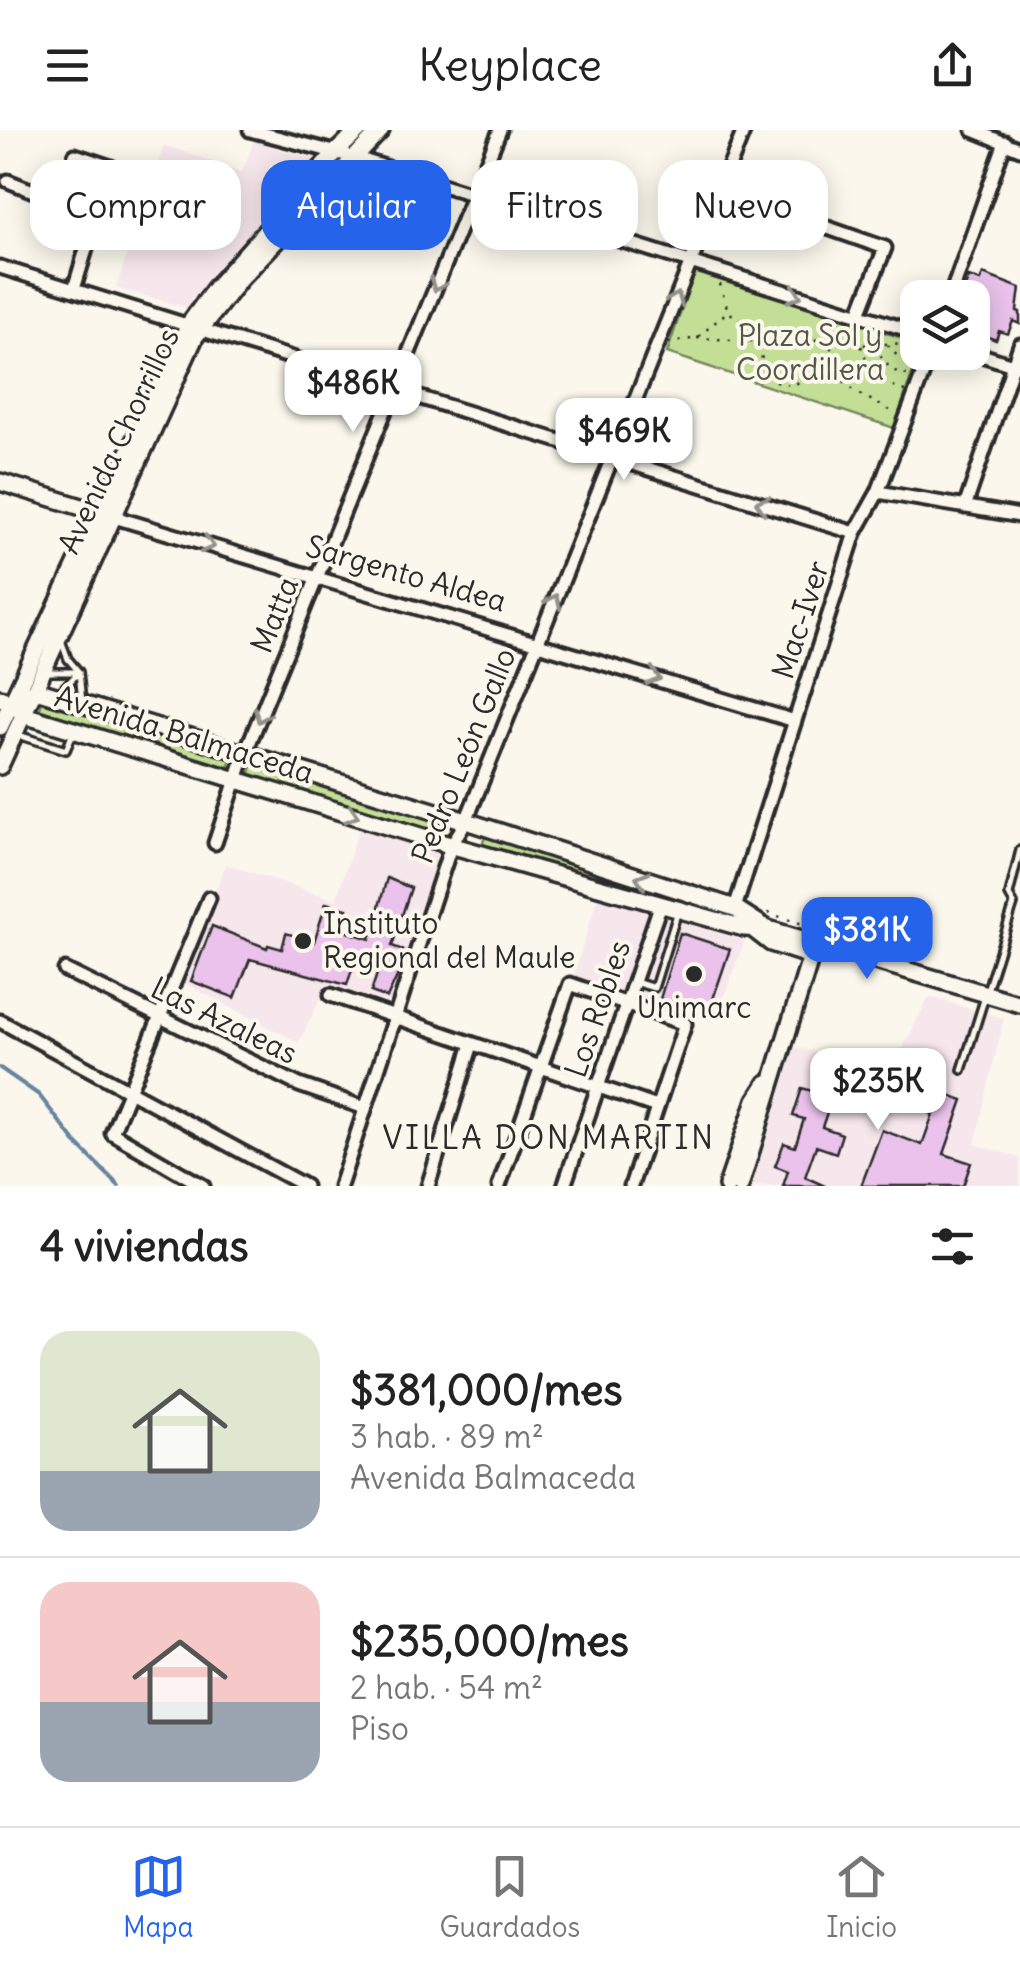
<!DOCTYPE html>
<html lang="es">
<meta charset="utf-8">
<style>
body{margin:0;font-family:Delius,sans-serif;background:#f6f6f6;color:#222;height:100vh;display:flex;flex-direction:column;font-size:38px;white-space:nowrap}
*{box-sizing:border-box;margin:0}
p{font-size:32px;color:#767676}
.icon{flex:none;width:55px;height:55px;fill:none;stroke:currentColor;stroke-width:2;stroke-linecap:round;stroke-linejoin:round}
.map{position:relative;height:1056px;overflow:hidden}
.details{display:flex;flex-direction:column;background:#fff;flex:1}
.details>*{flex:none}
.banner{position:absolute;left:30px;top:30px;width:960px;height:90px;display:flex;gap:20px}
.fabs{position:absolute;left:900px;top:150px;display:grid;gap:20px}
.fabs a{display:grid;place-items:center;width:90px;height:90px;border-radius:20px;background:#fff;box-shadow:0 5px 25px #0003;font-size:50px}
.price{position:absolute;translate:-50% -85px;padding:0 22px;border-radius:20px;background:#fff;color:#222;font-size:32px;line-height:65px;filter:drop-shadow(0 2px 5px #0008)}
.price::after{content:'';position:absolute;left:50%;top:60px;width:30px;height:22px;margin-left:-15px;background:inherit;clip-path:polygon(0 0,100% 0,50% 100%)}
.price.active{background:#2563eb;color:#fff}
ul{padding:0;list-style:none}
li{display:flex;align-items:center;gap:30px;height:250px;padding:0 40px}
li+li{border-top:2px solid #e0e0e0}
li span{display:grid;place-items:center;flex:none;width:280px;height:200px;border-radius:30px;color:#555}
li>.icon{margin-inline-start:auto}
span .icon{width:120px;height:120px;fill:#fffc;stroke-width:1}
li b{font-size:42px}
h2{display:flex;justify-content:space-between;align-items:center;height:120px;padding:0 40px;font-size:42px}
.pill{padding:0 35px;border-radius:30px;background:#fff;box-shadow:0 5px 25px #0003;font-size:35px;line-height:90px}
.pill.active{background:#2563eb;color:#fff}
header{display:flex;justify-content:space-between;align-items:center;height:130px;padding:0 40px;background:#fff;font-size:45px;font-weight:600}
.dock{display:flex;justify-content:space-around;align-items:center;height:140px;border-top:2px solid #e0e0e0;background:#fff;font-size:28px;color:#767676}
.dock a{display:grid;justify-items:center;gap:5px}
.dock .active{color:#2563eb}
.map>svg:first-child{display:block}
.built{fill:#f6e7ec}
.green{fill:#c3df96;stroke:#778560;stroke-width:2.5}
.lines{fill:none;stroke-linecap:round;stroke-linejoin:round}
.stream{stroke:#66849e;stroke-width:4}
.building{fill:#eac2eb;stroke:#2b2b2b;stroke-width:2.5}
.lane-casing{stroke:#2b2b2b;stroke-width:12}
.street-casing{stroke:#2b2b2b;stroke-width:19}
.secondary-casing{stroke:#2b2b2b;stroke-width:22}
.path{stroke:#2b2b2b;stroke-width:2.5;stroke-dasharray:2.5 8;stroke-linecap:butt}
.lane{stroke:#fbf7ec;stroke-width:5}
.street{stroke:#fbf7ec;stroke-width:11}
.secondary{stroke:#fbf7ec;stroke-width:15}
.oneway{stroke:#93918c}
.poi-dot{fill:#2b2b2b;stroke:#fbf7ec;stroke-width:4}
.labels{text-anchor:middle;stroke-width:8;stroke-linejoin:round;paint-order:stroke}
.park-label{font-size:30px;fill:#515846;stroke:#fbf7ec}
.street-label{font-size:30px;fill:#2b2b2b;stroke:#fbf7ec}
.poi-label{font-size:30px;fill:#2b2b2b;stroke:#fbf7ec;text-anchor:start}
.neighbourhood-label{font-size:32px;letter-spacing:2.5px;fill:#2b2b2b;stroke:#fbf7ec}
</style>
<header><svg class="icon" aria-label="menu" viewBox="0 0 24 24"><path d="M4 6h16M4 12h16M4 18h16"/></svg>Keyplace<svg class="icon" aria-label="share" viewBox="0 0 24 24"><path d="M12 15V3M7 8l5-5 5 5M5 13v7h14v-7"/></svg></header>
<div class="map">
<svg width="1020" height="1056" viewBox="0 0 1020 1056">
<rect width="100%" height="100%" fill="#fbf7ec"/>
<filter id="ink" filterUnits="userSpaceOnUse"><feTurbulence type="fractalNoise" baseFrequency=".01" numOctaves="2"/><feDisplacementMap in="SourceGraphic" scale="20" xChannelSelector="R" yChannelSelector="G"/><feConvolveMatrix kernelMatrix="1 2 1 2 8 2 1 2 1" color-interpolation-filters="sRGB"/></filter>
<g filter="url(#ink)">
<path class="built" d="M 254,11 L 323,33 L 188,178 L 116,158 L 164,15 L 242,42 Z
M 360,695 L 439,723 L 392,869 L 387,872 L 327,855 L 299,913 L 180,851 L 226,734 L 336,770 Z
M 598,766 L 648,782 L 624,863 L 573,847 Z
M 664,787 L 745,811 L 714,892 L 637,868 Z
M 929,867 L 1004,888 L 975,1014 L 1020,1028 L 1020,1056 L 752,1056 L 795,917 L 891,941 Z"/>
<path class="green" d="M 695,139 L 917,213 L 919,223 L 894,298 L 667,223 Z
M 43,569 L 231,629 L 227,641 L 38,584 Z
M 252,634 L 440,689 L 435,703 L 249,648 Z
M 487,703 L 682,765 L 677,777 L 480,719 Z"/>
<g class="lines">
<path class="stream" d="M 0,938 L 39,965 L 76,1013 L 119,1056"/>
</g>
<path class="building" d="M 983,144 L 1020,158 L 1017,181 L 1020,182 L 1020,194 L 1013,191 L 1008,204 L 999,201 L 996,210 L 972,201 L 972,168 L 961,168 L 969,147 L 980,151 Z
M 387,748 L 411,758 L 392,816 L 403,820 L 398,834 L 402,836 L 387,868 L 371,862 L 381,832 L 357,824 L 347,855 L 250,829 L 235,868 L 191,851 L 212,796 L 267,818 L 268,815 L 282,819 L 286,803 L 314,812 L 326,773 L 347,779 L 341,800 L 370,809 Z
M 680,803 L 730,819 L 709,881 L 660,869 Z
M 826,930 L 906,958 L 909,951 L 963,970 L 944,1024 L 971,1033 L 963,1056 L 861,1056 L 882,1000 L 922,1015 L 933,984 L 889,968 L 886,977 L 835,959 L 822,997 L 842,1004 L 836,1023 L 816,1016 L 805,1047 L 825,1056 L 783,1056 L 788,1041 L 775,1036 L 784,1013 L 795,1017 L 804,989 L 793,986 L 802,958 L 815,962 Z"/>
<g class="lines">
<g class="lane-casing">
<path id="lane" d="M 62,513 L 68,529 L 79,542 L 82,572
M 47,542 L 79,542
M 60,562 L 79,542
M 18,605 L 66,620 L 73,603
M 635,852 L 654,858 L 677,784
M 962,940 L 1014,774 L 1009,765 L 1020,720"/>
</g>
<g class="street-casing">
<path id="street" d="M 250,0 L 353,27 L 918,203
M 973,0 L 1020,19
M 8,51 L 96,86
M 720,60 L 885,118 L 859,184
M 62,72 L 75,25 L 111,37 L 74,159
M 0,137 L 855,403
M 950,168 L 1005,12
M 972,222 L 1016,236
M 878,362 L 1020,386
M 965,377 L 1020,215
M 114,387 L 795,591
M 215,713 L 244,626 L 500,0
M 735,778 L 855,403 L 878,362 L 931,222
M 65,840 L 299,955 L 365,978
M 331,865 L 657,977
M 0,891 L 305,1056
M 203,1056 L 112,1003 L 209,768
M 340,1056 L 451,716 L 466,691 L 744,0
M 428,1056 L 472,914
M 499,1056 L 570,854 L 685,894 L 631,1056
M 564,1056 L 660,776"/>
</g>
<g class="secondary-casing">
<path id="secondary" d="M 0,352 L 111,386
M 0,568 L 11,572 L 24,585 L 443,713 L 744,798 L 768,799 L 1020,874
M 11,572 L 36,560 L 466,691 L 735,778 L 766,798
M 0,597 L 189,194 L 216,157 L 334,24 L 359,0
M 0,636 L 195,207 L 239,150 L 381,0
M 753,799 L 771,813 L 811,826
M 727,1056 L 756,970 L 767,953
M 740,1056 L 815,813"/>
</g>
<path class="path" d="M 720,154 L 728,181 L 766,212 L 833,209 L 849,194
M 697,208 L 766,212 L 761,230 L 763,242 C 792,265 798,252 827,236 L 833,209 L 858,215 L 914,213
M 668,213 L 697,208 L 728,181
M 888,215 L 898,227 L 915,230
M 861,216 C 870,241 881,252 905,261
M 876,216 C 883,231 890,243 908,245
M 828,237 L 856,262 L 895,283
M 768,783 L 841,806"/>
<use href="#lane" class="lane"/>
<use href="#street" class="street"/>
<use href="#secondary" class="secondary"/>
</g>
<defs><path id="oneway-chevron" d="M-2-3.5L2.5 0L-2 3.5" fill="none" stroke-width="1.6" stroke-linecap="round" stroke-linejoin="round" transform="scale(2.5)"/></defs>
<g class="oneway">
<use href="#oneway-chevron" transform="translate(437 155) rotate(112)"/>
<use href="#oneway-chevron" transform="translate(795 165) rotate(17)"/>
<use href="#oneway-chevron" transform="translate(676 169) rotate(-68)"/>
<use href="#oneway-chevron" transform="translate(762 374) rotate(-163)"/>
<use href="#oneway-chevron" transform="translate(208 415) rotate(16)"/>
<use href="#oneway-chevron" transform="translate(554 471) rotate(-68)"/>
<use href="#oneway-chevron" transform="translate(654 547) rotate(17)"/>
<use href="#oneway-chevron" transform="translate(261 586) rotate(112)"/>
<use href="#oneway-chevron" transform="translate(352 685) rotate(17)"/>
<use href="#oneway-chevron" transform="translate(642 749) rotate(-162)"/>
</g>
</g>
<g class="poi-dot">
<circle cx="303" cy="811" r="10"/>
<circle cx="694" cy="844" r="10"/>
</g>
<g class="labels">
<g class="park-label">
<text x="810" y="216">Plaza Sol y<tspan x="810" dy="34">Coordillera</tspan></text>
</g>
<g class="street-label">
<text transform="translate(119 311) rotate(-65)" y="10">Avenida Chorrillos</text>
<text transform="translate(406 444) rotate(16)" y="10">Sargento Aldea</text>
<text transform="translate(275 485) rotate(-68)" y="10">Matta</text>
<text transform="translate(801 490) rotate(-72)" y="10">Mac-Iver</text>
<text transform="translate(184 605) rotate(17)" y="10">Avenida Balmaceda</text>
<text transform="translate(464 626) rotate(-68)" y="10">Pedro León Gallo</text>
<text transform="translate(598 879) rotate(-71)" y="10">Los Robles</text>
<text transform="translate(224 891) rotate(26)" y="10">Las Azaleas</text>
</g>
<g class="poi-label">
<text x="323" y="804">Instituto<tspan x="323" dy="34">Regional del Maule</tspan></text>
<text x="694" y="888" text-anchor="middle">Unimarc</text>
</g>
<g class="neighbourhood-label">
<text x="549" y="1019">VILLA DON MARTIN</text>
</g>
</g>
</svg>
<div class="fabs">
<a><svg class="icon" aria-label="layers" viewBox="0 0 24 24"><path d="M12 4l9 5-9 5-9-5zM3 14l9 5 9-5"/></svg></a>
</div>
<b class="price" style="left:353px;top:305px">$486K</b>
<b class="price" style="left:624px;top:353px">$469K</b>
<b class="price active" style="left:867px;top:852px">$381K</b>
<b class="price" style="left:878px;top:1003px">$235K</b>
<div class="banner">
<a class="pill">Comprar</a>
<a class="pill active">Alquilar</a>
<a class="pill">Filtros</a>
<a class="pill">Nuevo</a>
</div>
</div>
<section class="details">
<h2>4 viviendas<svg class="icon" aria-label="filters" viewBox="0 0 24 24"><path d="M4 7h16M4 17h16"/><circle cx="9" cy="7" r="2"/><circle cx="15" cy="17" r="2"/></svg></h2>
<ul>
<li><span style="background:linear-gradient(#dfe7d0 70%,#9aa5b1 0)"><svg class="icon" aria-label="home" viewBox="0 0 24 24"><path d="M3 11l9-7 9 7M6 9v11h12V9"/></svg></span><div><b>$381,000/mes</b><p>3 hab. · 89 m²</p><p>Avenida Balmaceda</p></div></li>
<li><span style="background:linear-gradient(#f6c9c9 60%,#9aa5b1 0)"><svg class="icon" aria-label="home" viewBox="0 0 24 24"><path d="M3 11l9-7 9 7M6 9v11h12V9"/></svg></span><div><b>$235,000/mes</b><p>2 hab. · 54 m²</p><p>Piso</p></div></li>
</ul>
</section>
<nav class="dock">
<a class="active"><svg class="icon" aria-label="map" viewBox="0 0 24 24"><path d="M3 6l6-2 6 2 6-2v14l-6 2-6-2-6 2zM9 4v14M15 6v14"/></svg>Mapa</a>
<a><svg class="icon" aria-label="saved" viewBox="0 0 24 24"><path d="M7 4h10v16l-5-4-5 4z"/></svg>Guardados</a>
<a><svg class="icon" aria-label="home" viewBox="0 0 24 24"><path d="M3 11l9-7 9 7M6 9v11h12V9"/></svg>Inicio</a>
</nav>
